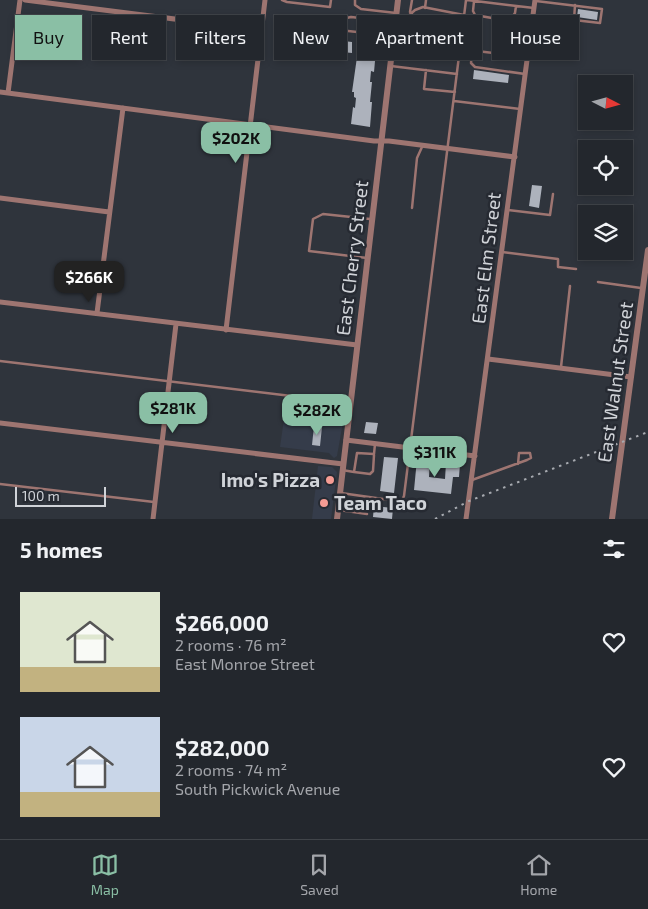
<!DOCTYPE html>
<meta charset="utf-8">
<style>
body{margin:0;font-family:"Exo 2",sans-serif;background:#2b2f35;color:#f1f3f6;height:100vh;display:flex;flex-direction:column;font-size:19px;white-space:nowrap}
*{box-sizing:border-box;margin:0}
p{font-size:16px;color:#a3a5aa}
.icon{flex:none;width:28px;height:28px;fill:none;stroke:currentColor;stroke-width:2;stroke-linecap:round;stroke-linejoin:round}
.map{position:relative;height:519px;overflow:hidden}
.side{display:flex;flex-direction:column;background:#23272d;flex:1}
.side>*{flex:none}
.banner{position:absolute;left:15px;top:15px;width:619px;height:45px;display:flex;gap:10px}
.needle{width:32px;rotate:96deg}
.fabs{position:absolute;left:578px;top:75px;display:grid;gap:10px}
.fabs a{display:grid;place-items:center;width:55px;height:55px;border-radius:0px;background:#23272d;box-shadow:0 2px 8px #0003,0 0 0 1px #404449;font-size:25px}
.scale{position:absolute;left:15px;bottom:12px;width:91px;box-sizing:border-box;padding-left:5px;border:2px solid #d0d3d8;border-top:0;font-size:14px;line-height:18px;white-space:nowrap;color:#d0d3d8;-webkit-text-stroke:4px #262a32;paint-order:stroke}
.price{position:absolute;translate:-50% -42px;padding:0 11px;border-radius:10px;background:#8abfa5;color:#111;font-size:16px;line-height:32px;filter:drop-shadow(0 1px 2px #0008)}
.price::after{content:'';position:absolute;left:50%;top:30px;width:15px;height:11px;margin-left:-8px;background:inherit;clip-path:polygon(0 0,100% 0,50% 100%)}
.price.on{background:#222;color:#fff}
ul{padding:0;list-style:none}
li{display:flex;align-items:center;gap:15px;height:125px;padding:0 20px}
li span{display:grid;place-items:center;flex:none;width:140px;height:100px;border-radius:0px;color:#555}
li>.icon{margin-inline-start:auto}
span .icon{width:60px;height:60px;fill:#fffc;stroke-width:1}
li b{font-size:21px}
h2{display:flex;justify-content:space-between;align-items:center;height:60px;padding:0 20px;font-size:21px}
.chip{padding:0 18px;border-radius:0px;background:#23272d;box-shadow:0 2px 8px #0003,0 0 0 1px #404449;font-size:18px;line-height:45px}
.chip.on{background:#8abfa5;color:#111}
.menu{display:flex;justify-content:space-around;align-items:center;height:70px;border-top:1px solid #404449;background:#23272d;font-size:14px;color:#a3a5aa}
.menu a{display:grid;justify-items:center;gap:2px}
.menu .on{color:#8abfa5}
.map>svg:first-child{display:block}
.built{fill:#353c4a}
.building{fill:#adb2bc}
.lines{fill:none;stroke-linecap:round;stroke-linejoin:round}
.service{stroke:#9e7571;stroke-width:2.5}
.minor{stroke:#9e7571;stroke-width:5}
.tertiary{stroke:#9e7571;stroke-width:6}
.rail{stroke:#a6a9af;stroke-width:2;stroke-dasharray:2.5 5;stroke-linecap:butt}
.poi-dot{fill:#f59c94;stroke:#262a32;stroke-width:2}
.labels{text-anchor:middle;stroke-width:5;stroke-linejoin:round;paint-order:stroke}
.street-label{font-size:19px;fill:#d0d3d8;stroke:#262a32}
.poi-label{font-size:19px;font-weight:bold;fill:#d0d3d8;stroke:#262a32;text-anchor:end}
</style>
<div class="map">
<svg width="648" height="519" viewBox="0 0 648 519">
<rect width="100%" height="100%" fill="#2f343c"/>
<path class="built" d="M 287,398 L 324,402 L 322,420 L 343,422 L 337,456 L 334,458 L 329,453 L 280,447 Z
M 318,466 L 332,467 L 337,472 L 331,519 L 312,519 Z"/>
<path class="building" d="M 578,9 L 598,12 L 597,20 L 577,17 Z
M 362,21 L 377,23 L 376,30 L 361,29 Z
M 413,32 L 439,36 L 437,52 L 439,52 L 438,61 L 408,58 L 409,49 L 411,49 Z
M 360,36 L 371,37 L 369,60 L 375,61 L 374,72 L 371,71 L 370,82 L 372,82 L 370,102 L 372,102 L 370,127 L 351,124 L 353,107 L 355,108 L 356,98 L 354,97 L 354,92 L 352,92 Z
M 326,39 L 352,42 L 352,53 L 324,50 Z
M 474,70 L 509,75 L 508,83 L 473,79 Z
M 532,185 L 542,186 L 539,208 L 529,206 Z
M 327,403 L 336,405 L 335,417 L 325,416 Z
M 366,422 L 378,423 L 376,434 L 364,433 Z
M 314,426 L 322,427 L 320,446 L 312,445 Z
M 384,457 L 398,458 L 394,493 L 380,491 Z
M 417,459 L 430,460 L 429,477 L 445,479 L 446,463 L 460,464 L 459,477 L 453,477 L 451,494 L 414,490 Z
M 374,506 L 393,508 L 392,519 L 373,517 Z"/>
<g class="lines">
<path class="service" d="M 282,0 L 287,2 L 330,7 L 331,0
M 355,0 L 355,5 L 361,9 L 396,13
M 412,0 L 410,12 L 415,18 L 415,28
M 467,0 L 534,8
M 474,1 L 473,11 L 475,15 L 503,20 L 511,19 L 515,13 L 516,6
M 536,1 L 602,9 L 600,23 L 574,20 L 575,5
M 425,8 L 426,0
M 342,19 L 351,17 L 395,22
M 396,19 L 405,19 L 415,10 L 423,7 L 464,15
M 339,30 L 393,36
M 460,49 L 526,57
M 472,51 L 471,63 L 475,67 L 525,74
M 391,66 L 457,74
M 426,70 L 424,89 L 455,92
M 454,101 L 520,109
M 412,208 L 417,158 L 422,147
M 508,210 L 550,215 L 553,194
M 502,252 L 558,259 L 558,267 L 576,269
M 367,258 L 309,251 L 313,219 L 323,214 L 370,219
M 598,282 L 641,288
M 0,361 L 349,403
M 561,367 L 570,286
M 342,470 L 354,472 L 357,453 L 374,454 L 375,444
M 354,472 L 370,474 L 373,471 L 374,455
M 472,480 L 527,460 L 531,458 L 530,453 L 519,453 L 518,464
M 0,484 L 154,502
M 341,493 L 397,501 L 402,500 L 404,496 L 466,0
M 339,510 L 367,514"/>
<path class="minor" d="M 25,0 L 261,30
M 0,92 L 374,141 L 389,141 L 515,157
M 8,93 L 20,0
M 0,198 L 109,212
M 0,302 L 357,345
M 97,313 L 123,108
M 226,330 L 265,0
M 488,359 L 631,377
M 0,423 L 343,464
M 346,440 L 475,456
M 153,519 L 176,324
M 466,519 L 535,0"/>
<path class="tertiary" d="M 337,519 L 398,0
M 612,519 L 648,250"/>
<path class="rail" d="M 435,519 L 469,501 L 648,432"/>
</g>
<g class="poi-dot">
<circle cx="330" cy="480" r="5"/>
<circle cx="324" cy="503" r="5"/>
</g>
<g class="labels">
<g class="street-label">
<text transform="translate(352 258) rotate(-83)" y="7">East Cherry Street</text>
<text transform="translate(486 258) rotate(-83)" y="7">East Elm Street</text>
<text transform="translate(615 382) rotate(-82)" y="7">East Walnut Street</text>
</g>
<g class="poi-label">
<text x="320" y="487">Imo's Pizza</text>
<text x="334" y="510" text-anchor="start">Team Taco</text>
</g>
</g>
</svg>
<div class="fabs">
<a><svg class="needle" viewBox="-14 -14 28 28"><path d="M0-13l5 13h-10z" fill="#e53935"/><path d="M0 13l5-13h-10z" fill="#a3a5aa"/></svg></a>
<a><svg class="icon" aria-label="locate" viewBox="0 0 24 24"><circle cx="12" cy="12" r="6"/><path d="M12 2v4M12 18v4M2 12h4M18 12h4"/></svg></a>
<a><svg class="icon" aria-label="layers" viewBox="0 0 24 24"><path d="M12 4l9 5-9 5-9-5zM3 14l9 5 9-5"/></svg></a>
</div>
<div class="scale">100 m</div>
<b class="price" style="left:236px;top:164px">$202K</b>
<b class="price on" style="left:89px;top:303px">$266K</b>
<b class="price" style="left:173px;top:434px">$281K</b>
<b class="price" style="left:317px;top:436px">$282K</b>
<b class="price" style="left:435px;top:478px">$311K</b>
<div class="banner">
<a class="chip on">Buy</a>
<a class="chip">Rent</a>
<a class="chip">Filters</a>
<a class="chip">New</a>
<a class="chip">Apartment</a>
<a class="chip">House</a>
</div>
</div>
<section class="side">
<h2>5 homes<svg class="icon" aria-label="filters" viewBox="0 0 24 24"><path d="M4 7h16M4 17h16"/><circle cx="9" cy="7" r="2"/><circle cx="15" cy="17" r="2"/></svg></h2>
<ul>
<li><span style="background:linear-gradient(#dfe7d0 75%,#c2b280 0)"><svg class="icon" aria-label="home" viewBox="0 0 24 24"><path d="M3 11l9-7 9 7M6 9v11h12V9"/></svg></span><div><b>$266,000</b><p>2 rooms · 76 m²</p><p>East Monroe Street</p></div><svg class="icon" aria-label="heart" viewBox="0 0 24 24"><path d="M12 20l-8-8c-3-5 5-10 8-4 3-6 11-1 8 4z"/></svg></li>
<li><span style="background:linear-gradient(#c9d6e8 75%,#c2b280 0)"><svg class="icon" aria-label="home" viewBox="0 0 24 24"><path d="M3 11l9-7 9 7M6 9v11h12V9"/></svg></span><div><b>$282,000</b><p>2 rooms · 74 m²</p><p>South Pickwick Avenue</p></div><svg class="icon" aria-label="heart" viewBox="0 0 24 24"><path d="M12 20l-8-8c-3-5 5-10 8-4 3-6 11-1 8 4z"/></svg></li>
</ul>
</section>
<nav class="menu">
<a class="on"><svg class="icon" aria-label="map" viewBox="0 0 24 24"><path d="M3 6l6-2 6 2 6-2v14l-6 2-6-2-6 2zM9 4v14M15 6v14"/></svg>Map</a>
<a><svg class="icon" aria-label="saved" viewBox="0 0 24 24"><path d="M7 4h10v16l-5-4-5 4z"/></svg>Saved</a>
<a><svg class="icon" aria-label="home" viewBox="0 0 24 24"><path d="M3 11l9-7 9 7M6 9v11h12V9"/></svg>Home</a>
</nav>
